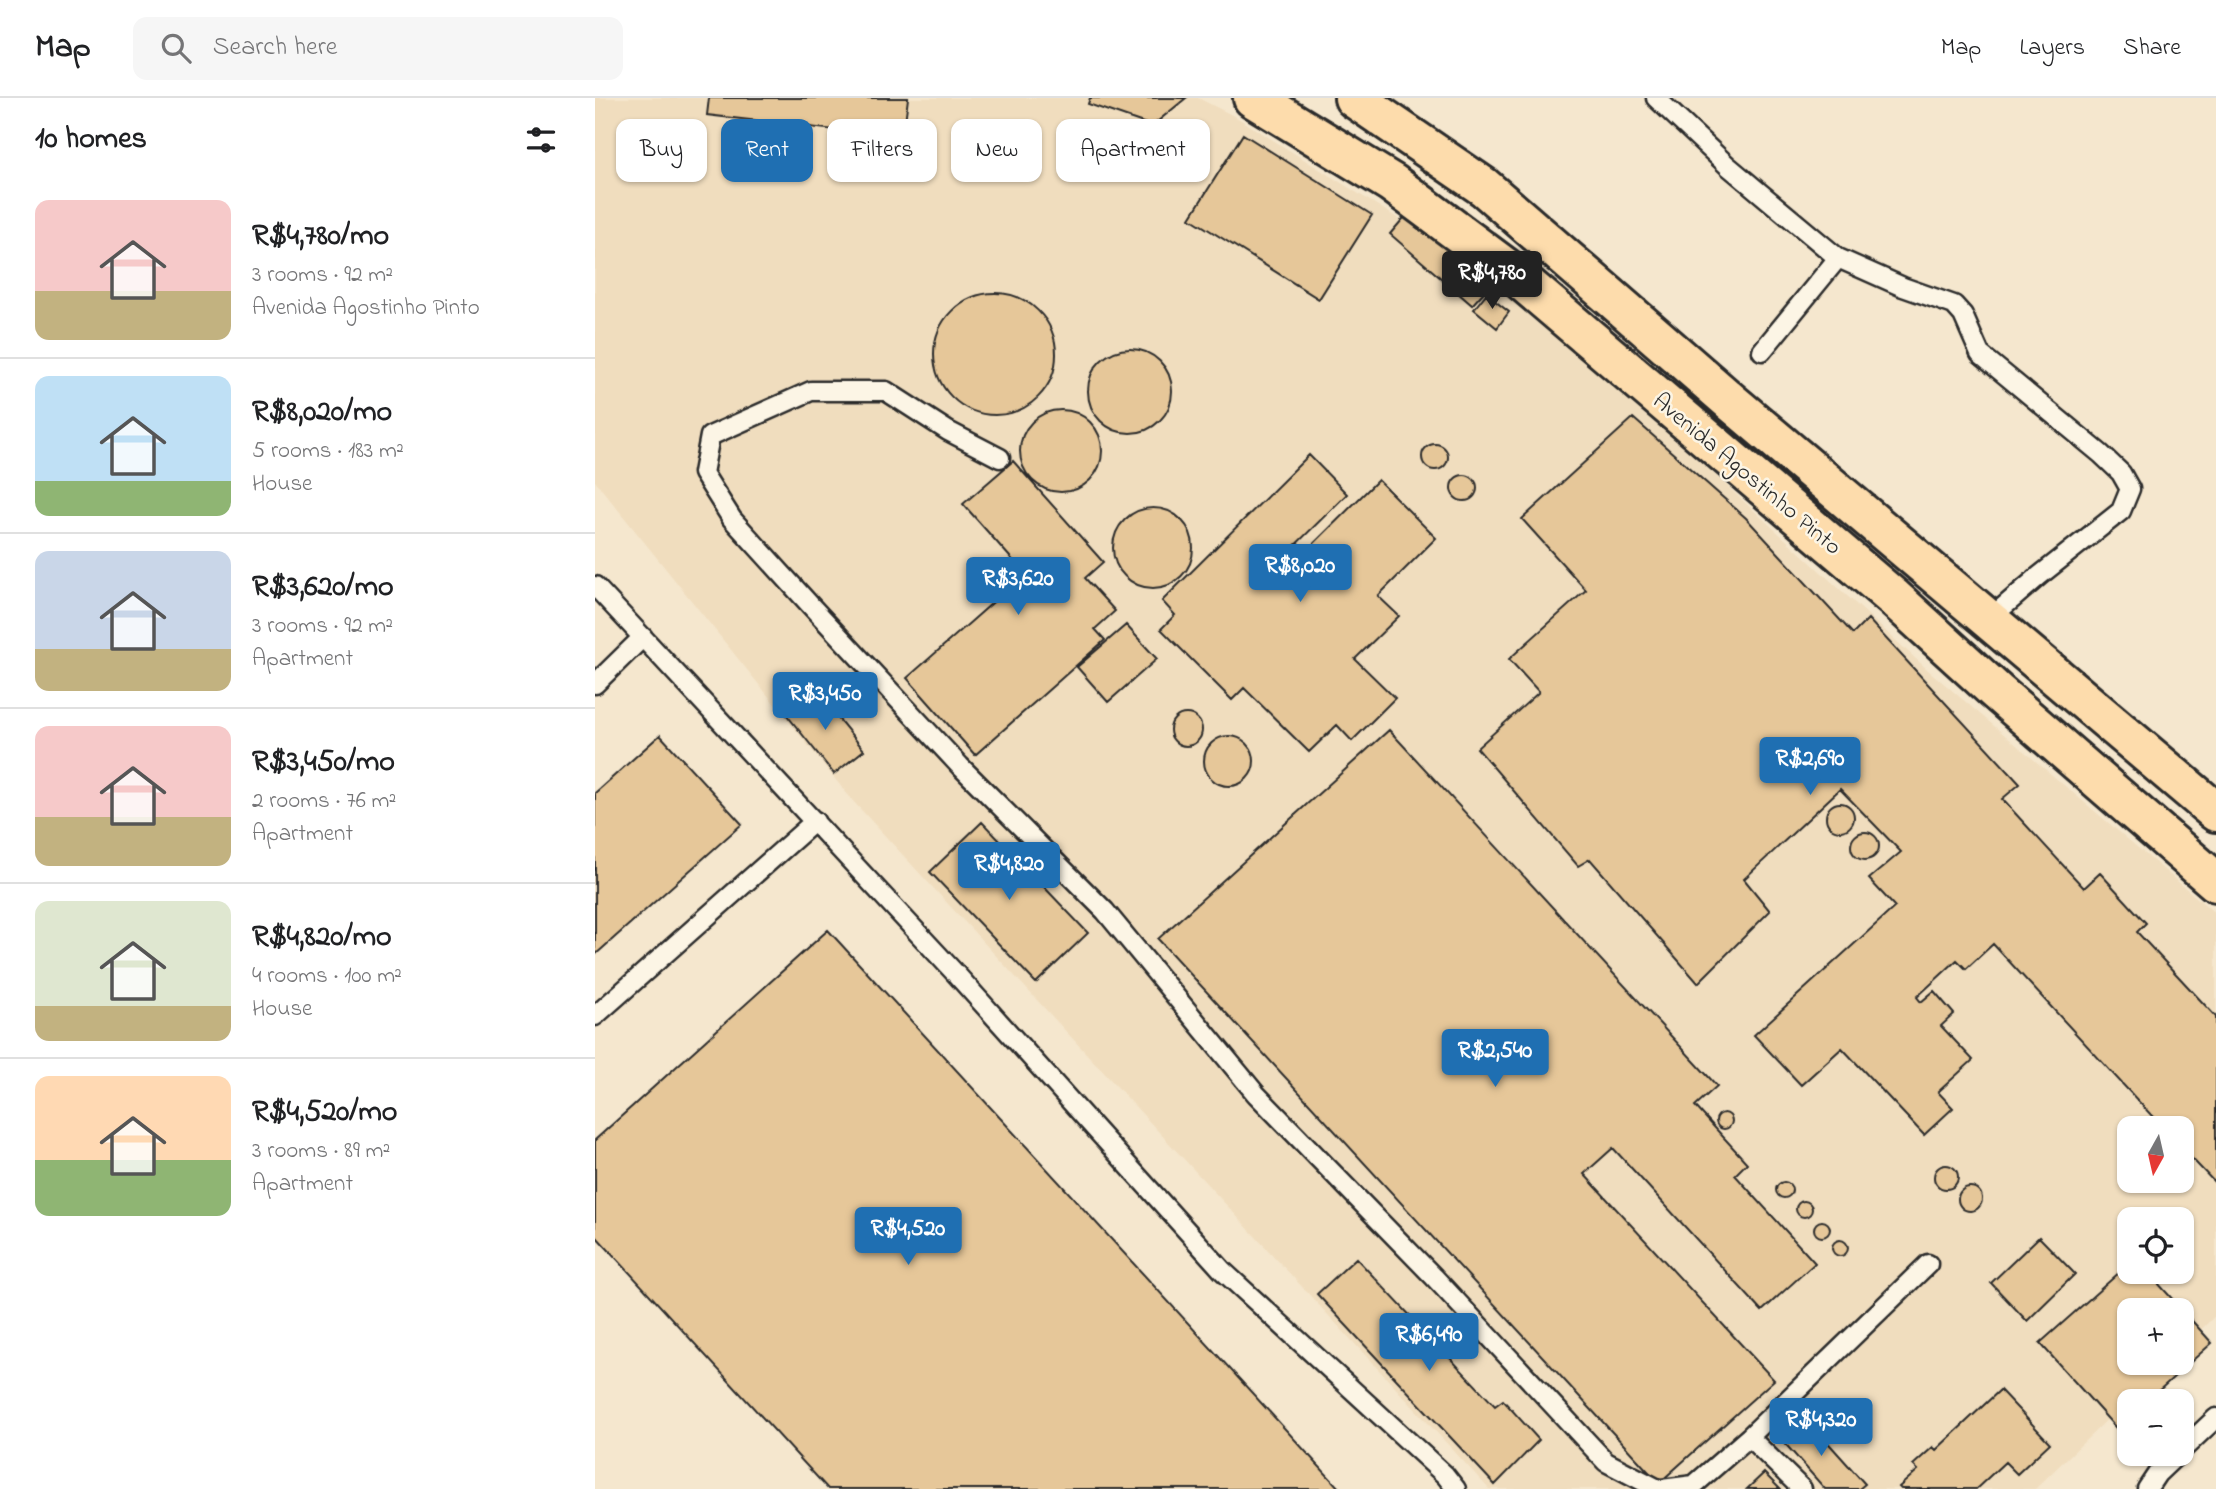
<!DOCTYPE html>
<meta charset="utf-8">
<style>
body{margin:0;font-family:"Indie Flower",sans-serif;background:#f6f6f6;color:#202124;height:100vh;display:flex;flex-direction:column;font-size:26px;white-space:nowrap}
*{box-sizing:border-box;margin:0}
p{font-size:23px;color:#757577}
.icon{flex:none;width:38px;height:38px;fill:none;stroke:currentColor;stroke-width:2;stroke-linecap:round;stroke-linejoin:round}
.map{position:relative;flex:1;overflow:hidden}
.panel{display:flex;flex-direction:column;background:#fff;width:595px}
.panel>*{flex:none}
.hud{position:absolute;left:21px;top:21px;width:665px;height:63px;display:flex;gap:14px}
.needle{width:46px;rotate:188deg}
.controls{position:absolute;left:1522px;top:1018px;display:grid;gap:14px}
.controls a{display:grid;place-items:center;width:77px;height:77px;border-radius:14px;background:#fff;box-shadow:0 2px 5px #0004;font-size:35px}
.price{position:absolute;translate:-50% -60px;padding:0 16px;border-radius:7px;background:#1f6fb2;color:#fff;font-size:23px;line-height:46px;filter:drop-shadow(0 2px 4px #0008)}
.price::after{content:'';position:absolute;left:50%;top:42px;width:21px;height:16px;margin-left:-10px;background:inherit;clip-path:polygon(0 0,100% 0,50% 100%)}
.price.current{background:#222;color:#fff}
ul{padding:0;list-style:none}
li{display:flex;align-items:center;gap:21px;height:175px;padding:0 35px}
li+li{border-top:2px solid #e0e0e0}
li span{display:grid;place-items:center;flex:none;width:196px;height:140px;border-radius:14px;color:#555}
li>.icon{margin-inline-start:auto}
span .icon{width:84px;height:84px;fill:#fffc;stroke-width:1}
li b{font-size:30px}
h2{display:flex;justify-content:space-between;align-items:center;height:84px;padding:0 35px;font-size:30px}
.tag{padding:0 24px;border-radius:14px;background:#fff;box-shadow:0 2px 5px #0004;font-size:24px;line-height:63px}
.tag.current{background:#1f6fb2;color:#fff}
header{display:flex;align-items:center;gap:42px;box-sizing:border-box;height:98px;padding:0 35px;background:#fff;border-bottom:2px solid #e0e0e0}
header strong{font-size:33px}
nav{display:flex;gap:38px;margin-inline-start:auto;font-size:24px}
.search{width:490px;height:63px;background:#f6f6f6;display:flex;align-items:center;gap:18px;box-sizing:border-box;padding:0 24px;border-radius:14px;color:#757577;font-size:26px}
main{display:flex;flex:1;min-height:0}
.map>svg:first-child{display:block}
.built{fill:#f0ddbe;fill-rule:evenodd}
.building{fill:#e6c799;stroke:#2b2b2b;stroke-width:2;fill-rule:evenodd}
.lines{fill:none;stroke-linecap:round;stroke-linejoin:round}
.service-casing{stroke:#2b2b2b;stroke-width:23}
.primary-casing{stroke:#2b2b2b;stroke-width:44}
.service{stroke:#fcf5e5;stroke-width:18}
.primary{stroke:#fddcac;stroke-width:38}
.labels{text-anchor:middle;stroke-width:5;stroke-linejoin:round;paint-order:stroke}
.street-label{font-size:24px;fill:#2b2b2b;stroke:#fcf5e5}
</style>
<header>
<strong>Map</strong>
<div class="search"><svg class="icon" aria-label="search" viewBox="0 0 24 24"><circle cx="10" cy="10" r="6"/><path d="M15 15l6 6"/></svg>Search here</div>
<nav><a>Map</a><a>Layers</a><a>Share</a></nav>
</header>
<main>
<section class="panel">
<h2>10 homes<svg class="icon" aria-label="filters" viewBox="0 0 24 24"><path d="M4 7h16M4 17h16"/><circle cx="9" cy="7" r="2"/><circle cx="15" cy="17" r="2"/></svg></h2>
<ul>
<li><span style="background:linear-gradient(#f6c9c9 65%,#c2b280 0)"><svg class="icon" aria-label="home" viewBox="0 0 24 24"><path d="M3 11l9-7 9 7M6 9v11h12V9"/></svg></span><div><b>R$4,780/mo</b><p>3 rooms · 92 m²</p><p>Avenida Agostinho Pinto</p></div></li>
<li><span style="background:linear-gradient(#bfe0f5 75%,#8fb573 0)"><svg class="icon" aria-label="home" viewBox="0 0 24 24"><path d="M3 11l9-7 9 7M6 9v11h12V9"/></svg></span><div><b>R$8,020/mo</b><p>5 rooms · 183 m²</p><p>House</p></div></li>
<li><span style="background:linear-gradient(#c9d6e8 70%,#c2b280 0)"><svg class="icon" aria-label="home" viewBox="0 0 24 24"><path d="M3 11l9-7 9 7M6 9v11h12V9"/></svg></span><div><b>R$3,620/mo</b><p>3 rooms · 92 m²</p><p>Apartment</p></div></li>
<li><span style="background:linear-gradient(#f6c9c9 65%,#c2b280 0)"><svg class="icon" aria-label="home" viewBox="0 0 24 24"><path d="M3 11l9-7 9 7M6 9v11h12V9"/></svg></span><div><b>R$3,450/mo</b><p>2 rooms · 76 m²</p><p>Apartment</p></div></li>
<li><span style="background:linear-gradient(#dfe7d0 75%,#c2b280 0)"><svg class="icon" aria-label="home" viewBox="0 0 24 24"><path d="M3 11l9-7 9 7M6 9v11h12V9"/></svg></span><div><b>R$4,820/mo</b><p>4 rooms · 100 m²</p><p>House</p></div></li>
<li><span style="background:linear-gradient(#ffd9b3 60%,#8fb573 0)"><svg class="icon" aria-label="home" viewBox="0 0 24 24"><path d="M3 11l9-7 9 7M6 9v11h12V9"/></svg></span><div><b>R$4,520/mo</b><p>3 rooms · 89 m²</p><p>Apartment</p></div></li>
</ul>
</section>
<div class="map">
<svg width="1621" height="1391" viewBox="0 0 1621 1391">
<rect width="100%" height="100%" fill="#f5e7ce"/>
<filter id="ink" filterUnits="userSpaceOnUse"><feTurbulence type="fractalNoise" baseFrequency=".0143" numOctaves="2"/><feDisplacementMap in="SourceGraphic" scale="14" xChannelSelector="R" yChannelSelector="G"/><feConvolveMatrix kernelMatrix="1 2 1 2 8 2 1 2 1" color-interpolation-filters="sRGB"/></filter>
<g filter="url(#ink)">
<path class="built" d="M 0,0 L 603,0 L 641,19 L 919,193 L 1333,572 L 1621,816 L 1621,1217 L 1587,1250 L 1587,1213 L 1535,1213 L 1535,1265 L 1571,1265 L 1440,1391 L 894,1391 L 257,702 L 0,383 ZM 1535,1031 L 1587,1031 L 1587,1083 L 1535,1083 ZM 1535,1122 L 1587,1122 L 1587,1174 L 1535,1174 Z"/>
<path class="building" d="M 114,0 L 313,0 L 308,40 L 112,17 Z
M 495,0 L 591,0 L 557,28 L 493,6 Z
M 648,36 L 777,117 L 724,201 L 595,120 Z
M 813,115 L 896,186 L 877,207 L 795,136 Z
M339 256a61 61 0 1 1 122 0a61 61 0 1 1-122 0Z
M 891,196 L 914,214 L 902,230 L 879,211 Z
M493 293a42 42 0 1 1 84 0a42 42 0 1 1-84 0Z
M425 353a41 41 0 1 1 82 0a41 41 0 1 1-82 0Z
M 1038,320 L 1151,420 L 1258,536 L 1273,521 L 1425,686 L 1407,701 L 1489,790 L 1505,775 L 1551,825 L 1542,834 L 1621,919 L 1621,1086 L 1587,1050 L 1587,1031 L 1569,1031 L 1398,846 L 1371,871 L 1362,862 L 1322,899 L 1326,904 L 1339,893 L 1359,916 L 1346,928 L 1378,962 L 1343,994 L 1358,1010 L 1329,1037 L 1247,950 L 1206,987 L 1159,937 L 1300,809 L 1274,781 L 1306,754 L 1245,691 L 1149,781 L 1175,813 L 1103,885 L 995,761 L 983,768 L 882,650 L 944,594 L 914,561 L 991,492 L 927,421 Z
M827 359a13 13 0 1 1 26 0a13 13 0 1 1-26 0Z
M 714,357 L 752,396 L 675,472 L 683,481 L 783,382 L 841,440 L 783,498 L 804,518 L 760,561 L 800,600 L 757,643 L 742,627 L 714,654 L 649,590 L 637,602 L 566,531 L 580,517 L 567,503 Z
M 418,363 L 508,464 L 490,480 L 520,513 L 500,531 L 510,542 L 380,657 L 312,580 L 430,476 L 368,406 Z
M856 390a13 13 0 1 1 26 0a13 13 0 1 1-26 0Z
M518 450a40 40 0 1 1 80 0a40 40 0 1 1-80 0Z
M 531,527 L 562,561 L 513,604 L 482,569 Z
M 220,592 L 269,652 L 239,676 L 191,616 Z
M575 632a16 16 0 1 1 32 0a16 16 0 1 1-32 0Z
M 794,632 L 1122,988 L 1100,1008 L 1152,1065 L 1140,1077 L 1220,1165 L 1167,1213 L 1018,1050 L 989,1076 L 1179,1282 L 1064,1385 L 563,841 Z
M 65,637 L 147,726 L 0,857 L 0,695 Z
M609 663a25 25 0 1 1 50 0a25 25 0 1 1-50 0Z
M1231 719a14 14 0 1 1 28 0a14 14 0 1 1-28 0Z
M 387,724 L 493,835 L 441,885 L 335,774 Z
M1256 748a14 14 0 1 1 28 0a14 14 0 1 1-28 0Z
M 233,832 L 745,1391 L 233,1391 L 0,1137 L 0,1042 Z
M1121 1023a8 8 0 1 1 16 0a8 8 0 1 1-16 0Z
M1339 1079a12 12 0 1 1 24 0a12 12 0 1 1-24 0Z
M1181 1092a8 8 0 1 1 16 0a8 8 0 1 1-16 0Z
M1363 1101a12 12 0 1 1 24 0a12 12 0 1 1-24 0Z
M1201 1111a8 8 0 1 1 16 0a8 8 0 1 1-16 0Z
M1219 1131a8 8 0 1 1 16 0a8 8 0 1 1-16 0Z
M 1444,1139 L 1480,1176 L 1432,1223 L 1396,1185 Z
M1237 1150a8 8 0 1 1 16 0a8 8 0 1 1-16 0Z
M 761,1160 L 900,1308 L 908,1302 L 944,1342 L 900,1387 L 722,1196 Z
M 1535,1165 L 1535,1174 L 1553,1174 L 1617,1245 L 1551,1304 L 1535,1304 L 1535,1318 L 1521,1330 L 1445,1245 ZM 1535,1213 L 1587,1213 L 1587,1265 L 1535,1265 Z
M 1405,1292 L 1455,1345 L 1422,1376 L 1410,1364 L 1381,1391 L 1306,1391 L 1304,1389 L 1323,1372 L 1318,1367 L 1338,1349 L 1341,1352 Z
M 1210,1319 L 1270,1386 L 1264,1391 L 1230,1391 L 1186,1341 Z
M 1169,1375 L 1185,1391 L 1152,1391 Z"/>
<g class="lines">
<g class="service-casing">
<path id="service" d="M 1061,0 L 1133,68 L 1243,160 L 1308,189 L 1359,207 L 1368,217 L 1385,256 L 1506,356 L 1526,375 L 1535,391 L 1526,413 L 1444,478 L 1393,522
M 1167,253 L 1243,160
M 405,360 L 353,333 L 291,293 L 216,293 L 115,338 L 108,375 L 137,421 L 217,509 L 365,668 L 510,813 L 661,996 L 839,1179 L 1011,1364 L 1063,1391
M 0,488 L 361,876 L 628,1173 L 850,1377 L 861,1391
M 0,586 L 48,539
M 0,918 L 220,723
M 1154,1339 L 1207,1391
M 1587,1352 L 1621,1320
M 1067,1391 L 1099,1387 L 1154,1339 L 1333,1166
M 1552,1391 L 1562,1376 L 1583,1356"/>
</g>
<g class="primary-casing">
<path id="primary" d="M 658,0 L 797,85 L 919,176 L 1299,500 L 1402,594 L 1621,784
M 759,0 L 889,89 L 1135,303 L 1621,714"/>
</g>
<use href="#service" class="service"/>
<use href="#primary" class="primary"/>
</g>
</g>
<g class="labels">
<g class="street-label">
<text transform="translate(1153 375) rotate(40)" y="8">Avenida Agostinho Pinto</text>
</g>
</g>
</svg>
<div class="controls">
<a><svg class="needle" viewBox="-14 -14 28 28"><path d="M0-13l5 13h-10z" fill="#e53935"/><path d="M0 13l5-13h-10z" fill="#757577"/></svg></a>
<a><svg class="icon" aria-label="locate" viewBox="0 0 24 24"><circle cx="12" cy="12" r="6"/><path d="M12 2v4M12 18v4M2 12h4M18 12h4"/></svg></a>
<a>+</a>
<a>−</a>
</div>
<b class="price current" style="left:897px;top:213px">R$4,780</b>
<b class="price" style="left:705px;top:506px">R$8,020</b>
<b class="price" style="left:423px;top:519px">R$3,620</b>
<b class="price" style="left:230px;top:634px">R$3,450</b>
<b class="price" style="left:1215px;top:699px">R$2,690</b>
<b class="price" style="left:414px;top:804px">R$4,820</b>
<b class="price" style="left:900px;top:991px">R$2,540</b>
<b class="price" style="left:313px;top:1169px">R$4,520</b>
<b class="price" style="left:834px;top:1275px">R$6,490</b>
<b class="price" style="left:1226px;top:1360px">R$4,320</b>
<div class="hud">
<a class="tag">Buy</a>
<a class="tag current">Rent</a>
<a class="tag">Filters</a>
<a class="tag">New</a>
<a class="tag">Apartment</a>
</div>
</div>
</main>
